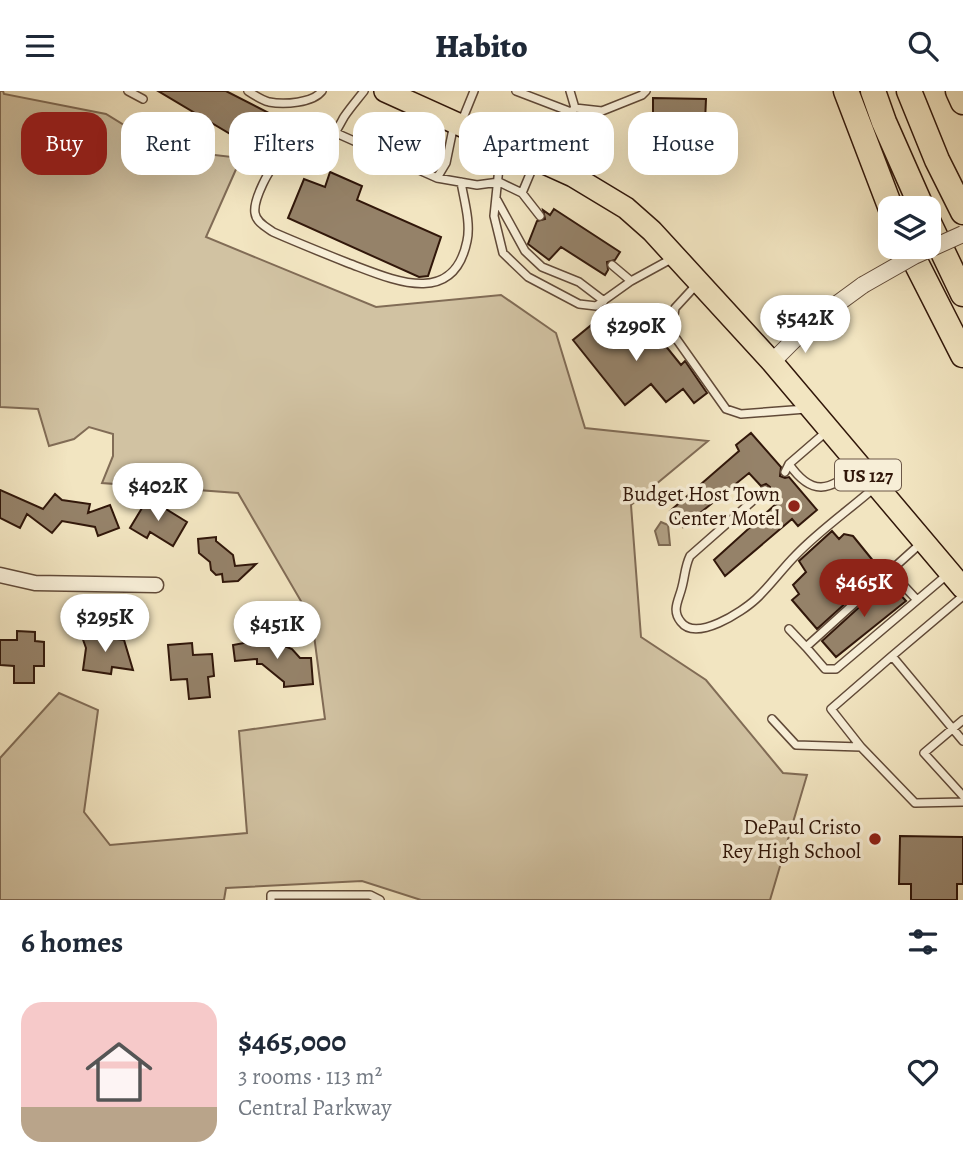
<!DOCTYPE html>
<meta charset="utf-8">
<style>
body{margin:0;font-family:Alegreya,serif;background:#f2f2f3;color:#1f2937;height:100vh;display:flex;flex-direction:column;font-size:26px;white-space:nowrap}
*{box-sizing:border-box;margin:0}
p{font-size:23px;color:#747a83}
.icon{flex:none;width:38px;height:38px;fill:none;stroke:currentColor;stroke-width:2;stroke-linecap:round;stroke-linejoin:round}
.map{position:relative;height:809px;overflow:hidden}
.side{display:flex;flex-direction:column;background:#fff;flex:1}
.side>*{flex:none}
.banner{position:absolute;left:21px;top:21px;width:922px;height:63px;display:flex;gap:14px}
.controls{position:absolute;left:878px;top:105px;display:grid;gap:14px}
.controls a{display:grid;place-items:center;width:63px;height:63px;border-radius:14px;background:#fff;box-shadow:0 7px 28px #0002;font-size:35px}
.price{position:absolute;translate:-50% -60px;padding:0 16px;border-radius:24px;background:#fff;color:#222;font-size:23px;line-height:46px;filter:drop-shadow(0 2px 4px #0008)}
.price::after{content:'';position:absolute;left:50%;top:42px;width:21px;height:16px;margin-left:-10px;background:inherit;clip-path:polygon(0 0,100% 0,50% 100%)}
.price.on{background:#8f2418;color:#fff}
ul{padding:0;list-style:none}
li{display:flex;align-items:center;gap:21px;height:175px;padding:0 21px}
li span{display:grid;place-items:center;flex:none;width:196px;height:140px;border-radius:21px;color:#555}
li>.icon{margin-inline-start:auto}
span .icon{width:84px;height:84px;fill:#fffc;stroke-width:1}
li b{font-size:30px}
h2{display:flex;justify-content:space-between;align-items:center;height:84px;padding:0 21px;font-size:30px}
.tag{padding:0 24px;border-radius:21px;background:#fff;box-shadow:0 7px 28px #0002;font-size:24px;line-height:63px}
.tag.on{background:#8f2418;color:#fff}
header{display:flex;justify-content:space-between;align-items:center;height:91px;padding:0 21px;background:#fff;font-size:32px;font-weight:800}
.map>svg:first-child{display:block}
.green{fill:#d1c2a2;stroke:#816c56;stroke-width:2}
.water{fill:#b09f83;stroke:#7d6953;stroke-width:2}
.building{fill:#958269;stroke:#31170a;stroke-width:2}
.lines{fill:none;stroke-linecap:round;stroke-linejoin:round}
.service-casing{stroke:#614a38;stroke-width:10}
.minor-casing{stroke:#614a38;stroke-width:17}
.tertiary-casing{stroke:#614a38;stroke-width:18}
.primary-casing{stroke:#31170a;stroke-width:24}
.motorway-casing{stroke:#31170a;stroke-width:27}
.service{stroke:#f7eed7;stroke-width:7}
.minor{stroke:#f7eed7;stroke-width:14}
.tertiary{stroke:#f7eed7;stroke-width:16}
.primary{stroke:#f2e5c1;stroke-width:21}
.motorway{stroke:#f2e5c1;stroke-width:24}
.tertiary-bridge-casing{stroke:#614a38;stroke-width:18;stroke-linecap:butt}
.tertiary-bridge{stroke:#f7eed7;stroke-width:16}
.poi-dot{fill:#8f2418;stroke:#f7eed7;stroke-width:2.5}
.labels{text-anchor:middle;stroke-width:7;stroke-linejoin:round;paint-order:stroke}
.shield{fill:#f7eed7;stroke:#6c5848;stroke-width:2}
.shield-label{font-size:19px;font-weight:bold;fill:#31170a}
.poi-label{font-size:21px;fill:#31170a;stroke:#f7eed7;text-anchor:end}
</style>
<header><svg class="icon" aria-label="menu" viewBox="0 0 24 24"><path d="M4 6h16M4 12h16M4 18h16"/></svg>Habito<svg class="icon" aria-label="search" viewBox="0 0 24 24"><circle cx="10" cy="10" r="6"/><path d="M15 15l6 6"/></svg></header>
<div class="map">
<svg width="963" height="809" viewBox="0 0 963 809">
<rect width="100%" height="100%" fill="#f2e5c1"/>
<filter id="stains"><feTurbulence type="fractalNoise" baseFrequency=".00286" numOctaves="4"/><feColorMatrix values="0 0 0 0 .2 0 0 0 0 .09 0 0 0 0 .02 0 0 0 .5 -.17"/></filter>
<radialGradient id="worn" r=".72"><stop offset=".6" stop-color="#630" stop-opacity="0"/><stop offset="1" stop-color="#630" stop-opacity=".3"/></radialGradient>
<path class="green" d="M 0,0 L 3,0 L 4,3 L 106,23 L 163,58 L 241,67 L 206,146 L 376,216 L 501,204 L 556,242 L 585,337 L 708,350 L 631,414 L 641,546 L 706,589 L 783,682 L 807,684 L 770,809 L 421,809 L 362,790 L 226,797 L 224,809 L 0,809 L 0,667 L 59,602 L 98,619 L 84,721 L 110,754 L 247,742 L 239,640 L 325,628 L 312,529 L 238,402 L 102,392 L 113,365 L 113,343 L 89,336 L 74,348 L 49,355 L 38,318 L 0,316 Z"/>
<path class="water" d="M 661,431 L 668,434 L 670,454 L 659,454 L 655,440 Z"/>
<path class="building" d="M 158,0 L 226,0 L 298,37 L 293,50 L 287,47 L 284,53 L 273,48 L 271,52 L 257,45 L 253,52 L 247,53 Z
M 653,7 L 706,8 L 705,31 L 653,29 Z
M 330,81 L 362,95 L 357,109 L 441,146 L 428,185 L 419,186 L 288,127 L 304,88 L 325,96 Z
M 554,118 L 620,161 L 615,169 L 607,171 L 608,179 L 605,184 L 561,156 L 549,169 L 528,153 L 537,130 L 545,128 L 543,119 L 550,124 Z
M 606,222 L 624,246 L 629,242 L 636,251 L 652,238 L 681,274 L 685,270 L 707,302 L 694,312 L 683,298 L 666,311 L 651,293 L 625,314 L 573,249 Z
M 751,342 L 781,376 L 780,385 L 785,387 L 789,386 L 817,419 L 798,435 L 792,428 L 725,485 L 714,469 L 777,412 L 769,404 L 770,396 L 766,393 L 761,395 L 749,382 L 683,436 L 670,420 L 739,360 L 736,354 Z
M 0,399 L 43,418 L 55,403 L 62,409 L 90,413 L 88,422 L 110,414 L 119,437 L 98,445 L 95,436 L 62,430 L 52,442 L 27,423 L 20,437 L 0,427 Z
M 148,407 L 187,431 L 173,455 L 150,441 L 147,447 L 130,437 Z
M 832,440 L 839,448 L 844,443 L 853,445 L 879,477 L 877,478 L 880,481 L 817,538 L 792,509 L 799,503 L 793,494 L 806,481 L 799,470 Z
M 216,446 L 216,450 L 233,464 L 235,475 L 256,473 L 238,490 L 223,491 L 222,483 L 216,484 L 211,479 L 210,471 L 199,462 L 198,448 Z
M 888,490 L 906,510 L 836,566 L 822,550 Z
M 17,540 L 35,541 L 35,550 L 44,551 L 44,575 L 34,575 L 34,592 L 14,592 L 14,575 L 0,574 L 0,549 L 17,549 Z
M 81,543 L 124,549 L 133,579 L 112,576 L 111,583 L 83,579 L 86,557 Z
M 277,546 L 277,552 L 292,558 L 300,567 L 311,567 L 313,593 L 284,596 L 284,591 L 262,573 L 257,573 L 257,568 L 235,570 L 233,554 Z
M 192,552 L 193,564 L 212,563 L 214,585 L 208,586 L 210,606 L 189,608 L 187,588 L 171,589 L 168,554 Z
M 900,745 L 963,746 L 963,793 L 957,793 L 957,809 L 911,809 L 911,793 L 899,793 Z"/>
<g class="lines">
<g class="service-casing">
<path id="service" d="M 128,0 L 143,8
M 248,0 C 254,4 262,9 269,11 C 284,14 313,12 322,0
M 364,0 C 357,9 350,17 344,26 C 338,37 335,44 325,52 C 312,64 295,62 280,70 C 269,75 253,110 255,122 C 256,131 266,136 273,141 C 298,152 323,162 348,172 C 391,188 453,218 467,150 C 471,132 464,109 461,91
M 516,0 L 571,21 L 575,17 L 602,20 L 642,4 L 646,0
M 570,0 L 575,17
M 461,32 L 474,0
M 336,42 L 437,87 L 477,94 L 499,91 L 522,102 L 540,125
M 501,57 L 494,125 L 503,162 L 528,186 L 579,213 L 596,215 L 631,190 L 673,167
M 437,87 L 446,72 L 454,33
M 522,102 L 535,71
M 497,109 L 525,160 L 542,176 L 579,191 L 604,210
M 612,174 L 631,190
M 698,192 L 675,217 L 673,231 L 675,246 L 726,318 L 741,323 L 806,318
M 789,373 C 812,406 829,400 857,377
M 785,381 L 789,373 L 826,341
M 765,399 L 690,465 C 685,475 685,485 682,496 C 679,509 671,519 681,531 C 696,551 742,521 756,508 C 771,494 782,478 796,464 C 820,439 849,419 874,397
M 920,453 L 806,556 L 825,578 L 836,578 L 948,483
M 890,480 L 917,509
M 963,505 L 892,565 L 963,650
M 789,538 L 806,556
M 772,628 L 796,654 L 861,656 L 915,712 L 963,711
M 963,629 L 924,662 L 963,705
M 861,656 L 831,618 L 892,565
M 271,809 L 271,804 L 370,804 L 380,809"/>
</g>
<g class="minor-casing">
<path id="minor" d="M 0,484 L 35,492 L 156,494"/>
</g>
<g class="tertiary-casing">
<path id="tertiary" d="M 772,271 L 811,232 L 863,194"/>
</g>
<g class="primary-casing">
<path id="primary" d="M 385,0 L 573,85 L 626,117 L 652,140 L 772,271 L 963,497"/>
</g>
<g class="motorway-casing">
<path id="motorway" d="M 846,0 L 891,118
M 873,0 L 884,31 L 922,117
M 909,0 L 937,69 L 963,121
M 958,0 L 963,11
M 929,132 L 963,203
M 908,156 L 963,264"/>
</g>
<use href="#service" class="service"/>
<use href="#minor" class="minor"/>
<use href="#tertiary" class="tertiary"/>
<use href="#primary" class="primary"/>
<use href="#motorway" class="motorway"/>
<g class="tertiary-bridge-casing">
<path id="tertiary-bridge" d="M 863,194 L 914,165 L 963,143"/>
</g>
<use href="#tertiary-bridge" class="tertiary-bridge"/>
</g>
<g class="poi-dot">
<circle cx="794" cy="415" r="7"/>
<circle cx="875" cy="748" r="7"/>
</g>
<g class="labels">
<rect class="shield" x="835" y="368.5" width="66" height="31" rx="5"/>
<g class="shield-label">
<text x="868" y="391">US 127</text>
</g>
<g class="poi-label">
<text x="780" y="410">Budget Host Town<tspan x="780" dy="24">Center Motel</tspan></text>
<text x="861" y="743">DePaul Cristo<tspan x="861" dy="24">Rey High School</tspan></text>
</g>
</g>
<rect width="100%" height="100%" filter="url(#stains)"/>
<rect width="100%" height="100%" fill="url(#worn)"/>
</svg>
<div class="controls">
<a><svg class="icon" aria-label="layers" viewBox="0 0 24 24"><path d="M12 4l9 5-9 5-9-5zM3 14l9 5 9-5"/></svg></a>
</div>
<b class="price" style="left:805px;top:264px">$542K</b>
<b class="price" style="left:636px;top:272px">$290K</b>
<b class="price" style="left:158px;top:432px">$402K</b>
<b class="price on" style="left:864px;top:528px">$465K</b>
<b class="price" style="left:105px;top:563px">$295K</b>
<b class="price" style="left:277px;top:570px">$451K</b>
<div class="banner">
<a class="tag on">Buy</a>
<a class="tag">Rent</a>
<a class="tag">Filters</a>
<a class="tag">New</a>
<a class="tag">Apartment</a>
<a class="tag">House</a>
</div>
</div>
<section class="side">
<h2>6 homes<svg class="icon" aria-label="filters" viewBox="0 0 24 24"><path d="M4 7h16M4 17h16"/><circle cx="9" cy="7" r="2"/><circle cx="15" cy="17" r="2"/></svg></h2>
<ul>
<li><span style="background:linear-gradient(#f6c9c9 75%,#b9a48a 0)"><svg class="icon" aria-label="home" viewBox="0 0 24 24"><path d="M3 11l9-7 9 7M6 9v11h12V9"/></svg></span><div><b>$465,000</b><p>3 rooms · 113 m²</p><p>Central Parkway</p></div><svg class="icon" aria-label="heart" viewBox="0 0 24 24"><path d="M12 20l-8-8c-3-5 5-10 8-4 3-6 11-1 8 4z"/></svg></li>
</ul>
</section>
